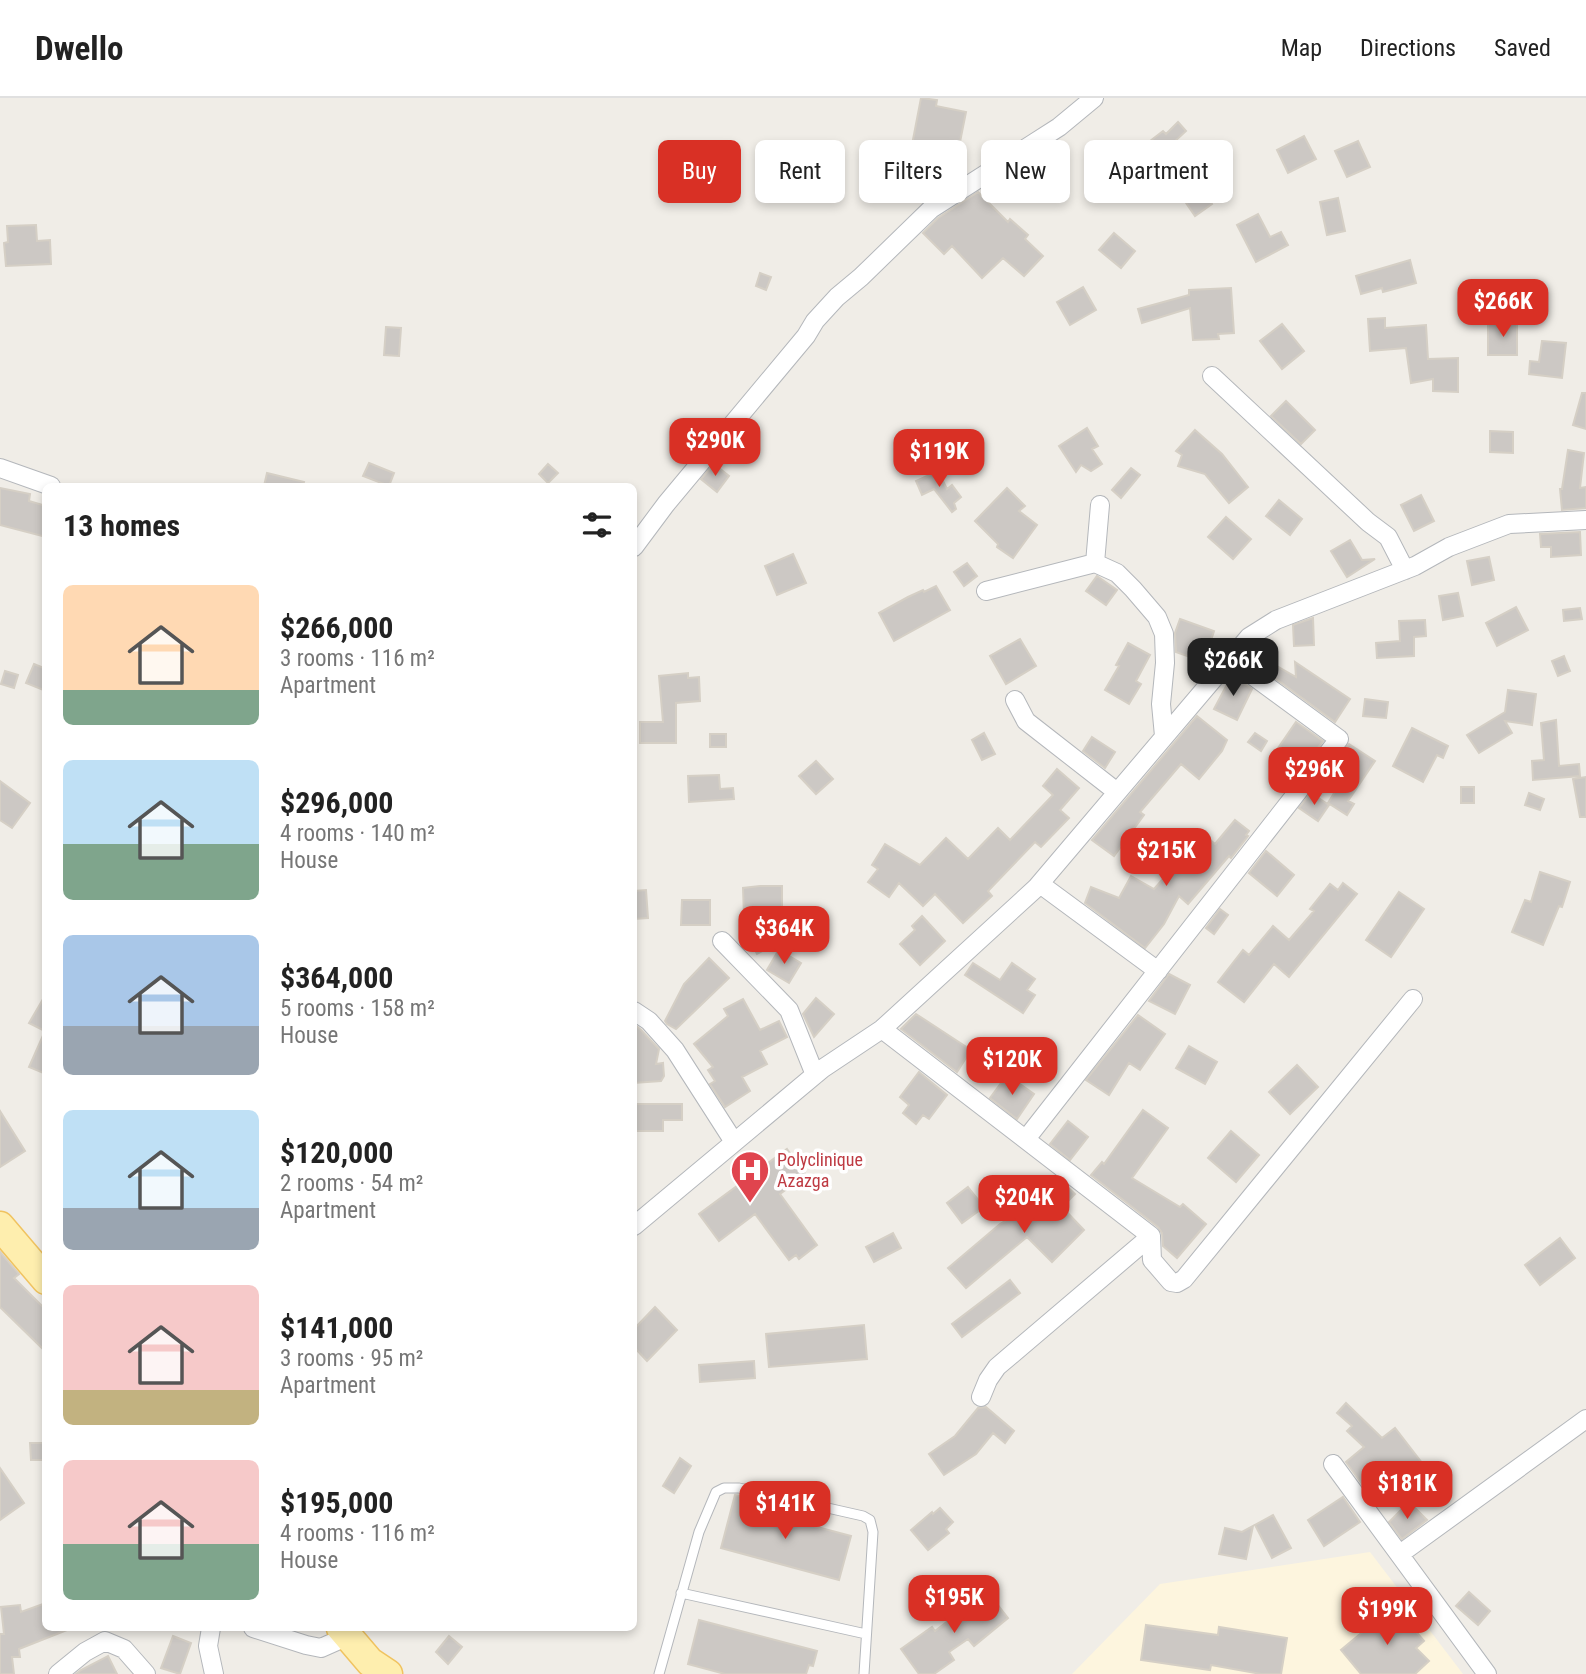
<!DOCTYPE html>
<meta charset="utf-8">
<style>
body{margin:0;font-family:"Roboto Condensed",sans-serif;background:#f2f2f2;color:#222;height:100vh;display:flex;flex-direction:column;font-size:26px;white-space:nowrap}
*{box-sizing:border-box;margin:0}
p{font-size:23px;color:#767676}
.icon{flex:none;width:38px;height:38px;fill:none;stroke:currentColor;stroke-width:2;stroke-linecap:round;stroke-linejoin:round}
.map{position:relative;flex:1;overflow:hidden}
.drawer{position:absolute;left:42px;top:385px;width:595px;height:1148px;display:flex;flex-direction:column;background:#fff;border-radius:10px;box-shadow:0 4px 10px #0003}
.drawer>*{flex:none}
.top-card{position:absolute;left:658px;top:42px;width:665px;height:63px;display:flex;gap:14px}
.price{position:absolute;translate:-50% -60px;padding:0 16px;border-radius:14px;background:#d93025;color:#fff;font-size:23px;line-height:46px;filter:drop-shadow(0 2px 4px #0008)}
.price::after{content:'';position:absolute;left:50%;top:42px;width:21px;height:16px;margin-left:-10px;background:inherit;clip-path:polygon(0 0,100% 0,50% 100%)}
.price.selected{background:#222;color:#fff}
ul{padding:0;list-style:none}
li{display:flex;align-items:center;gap:21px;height:175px;padding:0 21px}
li span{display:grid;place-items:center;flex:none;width:196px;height:140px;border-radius:10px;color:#555}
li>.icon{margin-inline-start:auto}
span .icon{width:84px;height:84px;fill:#fffc;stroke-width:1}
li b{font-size:30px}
h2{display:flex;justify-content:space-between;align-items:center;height:84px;padding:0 21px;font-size:30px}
.chip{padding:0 24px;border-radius:10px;background:#fff;box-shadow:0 4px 10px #0003;font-size:24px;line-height:63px}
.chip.selected{background:#d93025;color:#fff}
header{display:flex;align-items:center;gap:42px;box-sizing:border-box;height:98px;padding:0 35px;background:#fff;border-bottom:2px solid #e0e0e0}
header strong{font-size:33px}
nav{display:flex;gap:38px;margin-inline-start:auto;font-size:24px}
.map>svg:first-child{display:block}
.commercial{fill:#fdf5de}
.building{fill:#ccc8c4;stroke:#d5cfc5;stroke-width:2}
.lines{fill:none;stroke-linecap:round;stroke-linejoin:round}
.service-casing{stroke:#b4b7bb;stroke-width:11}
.minor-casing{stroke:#b4b7bb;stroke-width:20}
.primary-casing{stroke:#f0c360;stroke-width:31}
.service{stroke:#fff;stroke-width:9}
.minor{stroke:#fff;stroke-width:18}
.primary{stroke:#feeeae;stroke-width:28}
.labels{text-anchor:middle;stroke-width:7;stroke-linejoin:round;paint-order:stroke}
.health-label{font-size:18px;fill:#be3a42;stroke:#fff;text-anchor:start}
</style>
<header>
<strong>Dwello</strong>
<nav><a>Map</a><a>Directions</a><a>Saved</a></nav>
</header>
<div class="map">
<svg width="1586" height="1576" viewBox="0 0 1586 1576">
<rect width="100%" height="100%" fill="#f0ede7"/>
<path class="commercial" d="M 1370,1454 L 1463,1576 L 1072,1576 L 1160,1486 Z"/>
<path class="building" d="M 921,0 L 937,2 L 936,8 L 966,14 L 958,54 L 935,49 L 929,82 L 906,78 Z
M 1178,24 L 1186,33 L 1173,45 L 1183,58 L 1165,72 L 1160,65 L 1146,76 L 1132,57 L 1163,33 L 1166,36 Z
M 1304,38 L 1316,61 L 1288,75 L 1277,52 Z
M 1358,43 L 1370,69 L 1347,79 L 1335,53 Z
M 1198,85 L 1212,106 L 1195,118 L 1180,96 Z
M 978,94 L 1008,124 L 1010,121 L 1028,137 L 1025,141 L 1043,158 L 1024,178 L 1003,160 L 982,180 L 952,148 L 944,156 L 923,135 L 938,120 Z
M 1338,100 L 1345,133 L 1327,137 L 1320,104 Z
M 1258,116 L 1270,139 L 1281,134 L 1288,147 L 1256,164 L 1237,127 Z
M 36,127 L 37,143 L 50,142 L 51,166 L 6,168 L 4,145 L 8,144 L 7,128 Z
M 1114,135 L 1135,153 L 1121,170 L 1099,152 Z
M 1410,162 L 1416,185 L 1383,194 L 1382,190 L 1361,196 L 1356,178 Z
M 760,175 L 771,179 L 766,192 L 756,188 Z
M 1083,189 L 1096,212 L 1070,227 L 1057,204 Z
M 1231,190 L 1234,235 L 1218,236 L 1219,241 L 1193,242 L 1190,210 L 1142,225 L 1138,211 L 1189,197 L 1189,192 Z
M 1385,220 L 1385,230 L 1426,227 L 1428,261 L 1458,260 L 1458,294 L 1433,293 L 1433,281 L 1411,285 L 1406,250 L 1370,253 L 1368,221 Z
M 1488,225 L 1517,225 L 1517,257 L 1488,257 Z
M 1282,226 L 1304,253 L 1282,271 L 1260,243 Z
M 386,229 L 401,230 L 399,258 L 384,257 Z
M 1542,243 L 1566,245 L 1562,280 L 1529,276 L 1530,263 L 1539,264 Z
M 1582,295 L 1586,295 L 1586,331 L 1573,327 Z
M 1286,303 L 1315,332 L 1301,346 L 1271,318 Z
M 1087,330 L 1098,348 L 1092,351 L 1102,366 L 1091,373 L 1081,367 L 1076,374 L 1059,348 Z
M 1195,332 L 1222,356 L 1248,389 L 1229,405 L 1205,376 L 1178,368 L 1182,357 L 1176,353 Z
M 1490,333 L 1513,334 L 1513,355 L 1490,354 Z
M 1568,352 L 1584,355 L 1580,390 L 1586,389 L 1586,410 L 1562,412 L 1560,391 L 1562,391 Z
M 369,365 L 394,375 L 389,388 L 363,378 Z
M 548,366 L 558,375 L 548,385 L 539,376 Z
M 714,366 L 729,378 L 717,394 L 701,381 Z
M 1131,370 L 1140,377 L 1121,400 L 1112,392 Z
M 938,373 L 947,391 L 952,387 L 961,399 L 954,405 L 956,411 L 952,414 L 934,391 L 922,397 L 916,383 Z
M 267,375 L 304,384 L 303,388 L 264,388 Z
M 0,390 L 30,396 L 29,403 L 46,408 L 46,439 L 0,427 Z
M 1007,390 L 1025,408 L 1019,413 L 1037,427 L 1013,460 L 997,449 L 998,446 L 975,423 Z
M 1421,397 L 1434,423 L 1414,433 L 1401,407 Z
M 1279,402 L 1302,421 L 1290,437 L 1266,418 Z
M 1226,419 L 1251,441 L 1233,461 L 1208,439 Z
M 1580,434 L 1581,457 L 1551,459 L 1551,449 L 1541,449 L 1540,436 Z
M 1350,442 L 1362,462 L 1375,461 L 1347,479 L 1331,453 Z
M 793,456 L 806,485 L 777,497 L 765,468 Z
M 1489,459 L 1494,482 L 1472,487 L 1467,463 Z
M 967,465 L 977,478 L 964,488 L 954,474 Z
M 1097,478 L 1117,492 L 1106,507 L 1086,493 Z
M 936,488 L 950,512 L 894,543 L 879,515 L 908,499 L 923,492 L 924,494 Z
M 1458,495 L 1463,518 L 1443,522 L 1439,498 Z
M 1516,509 L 1528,532 L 1497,548 L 1486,525 Z
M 1580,510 L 1582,521 L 1564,523 L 1563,512 Z
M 1313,520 L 1314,547 L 1294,548 L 1293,527 Z
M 1180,521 L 1214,533 L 1204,564 L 1176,554 L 1175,535 Z
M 1425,522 L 1426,538 L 1414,539 L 1414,558 L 1377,560 L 1376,545 L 1400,543 L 1399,523 Z
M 1020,541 L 1036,568 L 1006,586 L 990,558 Z
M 1128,545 L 1150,557 L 1136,583 L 1141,586 L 1129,606 L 1105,592 L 1119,568 L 1116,567 Z
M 1254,555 L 1296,579 L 1295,564 L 1350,601 L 1335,624 L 1250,562 Z
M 1564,558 L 1570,573 L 1558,578 L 1552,563 Z
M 34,566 L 46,571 L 46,593 L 26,585 Z
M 5,573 L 18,577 L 14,590 L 1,586 Z
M 688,575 L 688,580 L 699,579 L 700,603 L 676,605 L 676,645 L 640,645 L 640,624 L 663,624 L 659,578 Z
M 1232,577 L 1252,591 L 1237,622 L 1214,611 Z
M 1508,592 L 1536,596 L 1532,627 L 1505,623 L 1512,635 L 1479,655 L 1467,637 L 1505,614 Z
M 1365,601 L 1388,604 L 1386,620 L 1363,618 Z
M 1197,618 L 1227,642 L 1222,653 L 1199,681 L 1181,666 L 1140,714 L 1144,717 L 1114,758 L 1092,742 Z
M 1556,622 L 1559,668 L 1579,666 L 1580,678 L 1533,682 L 1532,663 L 1544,662 L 1541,625 Z
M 1296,624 L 1323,643 L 1310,660 L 1306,657 L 1299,669 L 1276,653 Z
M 1412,630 L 1448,648 L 1443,660 L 1437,657 L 1423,684 L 1393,668 Z
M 984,635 L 995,656 L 982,662 L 972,642 Z
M 1255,635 L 1267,643 L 1261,653 L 1248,644 Z
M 710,636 L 726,636 L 726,649 L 710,649 Z
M 1092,639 L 1115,654 L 1105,670 L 1083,653 Z
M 1349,646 L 1375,663 L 1348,703 L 1354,706 L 1347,717 L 1328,705 L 1342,682 L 1329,672 Z
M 816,663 L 833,681 L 816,696 L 799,678 Z
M 1057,671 L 1079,690 L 1060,712 L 1069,720 L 1041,749 L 1035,744 L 988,793 L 992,798 L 963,825 L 935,796 L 923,808 L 899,785 L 889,799 L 868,784 L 878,771 L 872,767 L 885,746 L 920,767 L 946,740 L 968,761 L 998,730 L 1010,742 L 1053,697 L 1043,688 Z
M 719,677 L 720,691 L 733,690 L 734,701 L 689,704 L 688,678 Z
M 1586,679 L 1586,719 L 1580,719 L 1573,681 Z
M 0,683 L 30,705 L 12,730 L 0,722 Z
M 1461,689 L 1474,689 L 1474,705 L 1461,705 Z
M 1311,695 L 1329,707 L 1318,723 L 1299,710 Z
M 1529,695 L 1544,701 L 1540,712 L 1525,707 Z
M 1235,722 L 1249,733 L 1246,737 L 1248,738 L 1231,760 L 1229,758 L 1188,806 L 1179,798 L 1164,826 L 1145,850 L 1085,805 L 1091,789 L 1119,800 L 1131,778 L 1154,791 L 1203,736 L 1215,746 Z
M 1266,753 L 1294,777 L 1277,798 L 1249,775 Z
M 1540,774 L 1570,784 L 1562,809 L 1559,808 L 1543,847 L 1512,834 L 1525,802 L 1531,804 Z
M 1343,785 L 1357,796 L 1289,879 L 1274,866 L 1244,904 L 1218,884 L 1243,852 L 1249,857 L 1273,828 L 1289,842 L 1314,813 L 1310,811 L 1330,786 L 1338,792 Z
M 760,788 L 782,788 L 782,818 L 744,819 L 743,790 Z
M 646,792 L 648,820 L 634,821 L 634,793 Z
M 1399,794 L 1424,811 L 1391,859 L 1366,842 Z
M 682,802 L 710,802 L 710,827 L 681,827 Z
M 1220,811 L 1228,817 L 1214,836 L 1206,830 Z
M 922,818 L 945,843 L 920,867 L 900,846 L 915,832 L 912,828 Z
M 773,834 L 779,844 L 757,856 L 752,846 Z
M 781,848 L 786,856 L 801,865 L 789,885 L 767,872 Z
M 709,860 L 729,880 L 676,931 L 667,926 L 665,923 L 684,886 Z
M 973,865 L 1000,882 L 1012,865 L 1035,881 L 1027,892 L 1035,897 L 1023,915 L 965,877 Z
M 1169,876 L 1190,887 L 1175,916 L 1149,903 Z
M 46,896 L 46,976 L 29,969 L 45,933 L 29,925 Z
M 816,900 L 834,916 L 814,939 L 803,916 Z
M 743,901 L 760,932 L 779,923 L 787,939 L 760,953 L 767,966 L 742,979 L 750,993 L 725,1009 L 710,986 L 715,983 L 708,972 L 713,969 L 694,946 L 728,918 L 724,911 Z
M 916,916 L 971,952 L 957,974 L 901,931 Z
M 1138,917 L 1165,936 L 1140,972 L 1129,965 L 1109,997 L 1086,982 Z
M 634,926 L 641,932 L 659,951 L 656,966 L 663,965 L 664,978 L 661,983 L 634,985 Z
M 1189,948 L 1217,964 L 1205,986 L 1176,970 Z
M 1297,967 L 1318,989 L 1290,1016 L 1269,994 Z
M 919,974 L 947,997 L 929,1021 L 923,1017 L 916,1026 L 903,1015 L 909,1007 L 900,999 Z
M 1007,977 L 1034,996 L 1017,1021 L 990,1000 Z
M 634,1006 L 682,1006 L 682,1022 L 663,1022 L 663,1033 L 634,1033 Z
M 1143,1012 L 1168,1030 L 1132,1080 L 1180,1109 L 1183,1106 L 1206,1126 L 1177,1160 L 1163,1148 L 1162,1135 L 1158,1129 L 1091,1077 L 1102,1064 L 1104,1066 Z
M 0,1013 L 25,1053 L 0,1069 Z
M 1068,1023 L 1088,1039 L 1070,1062 L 1050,1046 Z
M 1231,1033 L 1259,1057 L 1236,1084 L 1208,1060 Z
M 787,1051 L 806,1077 L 780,1096 L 817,1147 L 799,1161 L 796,1157 L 789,1162 L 755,1116 L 719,1143 L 699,1116 Z
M 1059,1081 L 1075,1096 L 1062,1109 L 1084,1132 L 1052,1164 L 1027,1139 L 966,1190 L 948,1170 L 1000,1126 L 1032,1107 Z
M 968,1089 L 984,1109 L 962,1125 L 947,1105 Z
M 893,1135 L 901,1150 L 874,1164 L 866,1149 Z
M 1560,1140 L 1575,1160 L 1540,1187 L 1525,1167 Z
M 0,1154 L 19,1176 L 14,1180 L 46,1212 L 46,1254 L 0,1209 Z
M 1010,1182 L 1020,1195 L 962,1239 L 952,1226 Z
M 655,1209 L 677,1232 L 647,1263 L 634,1249 L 634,1231 Z
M 864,1227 L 867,1261 L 769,1269 L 766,1236 Z
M 754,1263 L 755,1280 L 700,1284 L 699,1267 Z
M 1346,1305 L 1382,1340 L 1395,1330 L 1426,1370 L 1401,1390 L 1395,1383 L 1373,1401 L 1346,1364 L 1364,1349 L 1347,1333 L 1352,1328 L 1337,1315 Z
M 986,1309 L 1014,1333 L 1005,1345 L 993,1335 L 976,1356 L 944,1377 L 929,1356 L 955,1338 L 978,1310 Z
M 30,1345 L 46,1345 L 46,1362 L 31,1362 Z
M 680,1360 L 691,1368 L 674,1395 L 663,1388 Z
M 0,1370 L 24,1405 L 0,1422 Z
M 735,1397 L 747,1399 L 746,1410 L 851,1438 L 839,1482 L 721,1450 Z
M 1343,1399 L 1360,1424 L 1324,1448 L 1308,1422 Z
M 1409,1404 L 1427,1422 L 1402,1441 L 1389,1424 Z
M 940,1410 L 953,1424 L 946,1431 L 949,1435 L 928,1452 L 911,1432 L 932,1414 L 933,1416 Z
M 1273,1417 L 1291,1450 L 1272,1460 L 1255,1427 Z
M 1253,1428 L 1246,1461 L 1219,1456 L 1225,1430 L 1242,1434 Z
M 987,1493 L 1008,1520 L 974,1548 L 968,1541 L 949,1554 L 954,1562 L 934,1576 L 919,1576 L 901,1551 L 932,1529 L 935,1533 Z
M 1469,1494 L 1490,1513 L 1478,1527 L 1456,1508 Z
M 46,1505 L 46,1530 L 72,1530 L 19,1551 L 20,1559 L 12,1559 L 14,1576 L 0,1576 L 0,1536 L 4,1536 L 1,1509 L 20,1507 L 21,1514 Z
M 1394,1508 L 1424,1543 L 1416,1550 L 1429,1563 L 1415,1576 L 1361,1576 L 1341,1552 Z
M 699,1522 L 817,1553 L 813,1568 L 809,1567 L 806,1576 L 725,1576 L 688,1566 Z
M 1146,1527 L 1218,1537 L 1219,1529 L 1287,1540 L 1281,1576 L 1261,1576 L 1211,1567 L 1210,1572 L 1141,1562 Z
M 173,1538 L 191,1545 L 180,1576 L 161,1570 Z
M 449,1538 L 462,1549 L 448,1566 L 436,1554 Z
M 108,1558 L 117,1576 L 76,1576 L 81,1572 Z"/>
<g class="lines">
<g class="service-casing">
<path id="service" d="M 681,1495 L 866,1536
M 659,1576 L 699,1434 L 716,1394 L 724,1390 L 739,1390 L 863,1418 L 870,1422 L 873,1434 L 864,1576"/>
</g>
<g class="minor-casing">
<path id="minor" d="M 1212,278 L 1368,424 L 1388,439 L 1405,472
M 0,370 L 51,388
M 634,449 L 666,406 L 806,238 L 815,223 L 837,199 L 861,179 L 931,111 L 1059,29 L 1094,0
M 1095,465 L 1100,407
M 986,493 L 1095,465 L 1117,475 L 1133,491 L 1157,519 L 1164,536 L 1165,565 L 1161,606 L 1164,638
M 1015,602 L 1026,623 L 1117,694
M 1040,786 L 1158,873
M 722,843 L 789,912 L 815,977
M 634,913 L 649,923 L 675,952 L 734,1044
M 882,931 L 1151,1138
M 1026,1041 L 1339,641 L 1230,561
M 634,1128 L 822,971 L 882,931 L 1036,790 L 1249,539 L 1276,522 L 1415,468 L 1449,449 L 1509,426 L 1586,422
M 1151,1138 L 1152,1162 L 1171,1184 L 1177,1185 L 1184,1181 L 1413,901
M 981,1299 L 988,1282 L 997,1269 L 1151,1138
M 1333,1366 L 1487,1576
M 1400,1456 L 1586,1321
M 211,1530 L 208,1548 L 214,1576
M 253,1530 L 306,1547 L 321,1550 L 348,1538
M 58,1576 L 85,1554 L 105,1543 L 124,1551 L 146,1576"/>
</g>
<g class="primary-casing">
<path id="primary" d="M 0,1128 L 46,1182
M 341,1530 L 370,1564 L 388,1576"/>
</g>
<use href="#service" class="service"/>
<use href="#minor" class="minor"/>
<use href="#primary" class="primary"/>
</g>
<defs>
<g id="hospital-pin" transform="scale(2.0125)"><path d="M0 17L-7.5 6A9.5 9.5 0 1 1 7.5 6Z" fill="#e0444e" stroke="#fff"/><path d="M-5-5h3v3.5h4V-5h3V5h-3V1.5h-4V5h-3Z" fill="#fff"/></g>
</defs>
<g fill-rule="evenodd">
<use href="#hospital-pin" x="750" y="1072"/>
</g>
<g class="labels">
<g class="health-label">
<text x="777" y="1068">Polyclinique<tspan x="777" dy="21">Azazga</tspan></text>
</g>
</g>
</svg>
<b class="price" style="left:1503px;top:241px">$266K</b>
<b class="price" style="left:715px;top:380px">$290K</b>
<b class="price" style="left:939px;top:391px">$119K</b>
<b class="price selected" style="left:1233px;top:600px">$266K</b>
<b class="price" style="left:1314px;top:709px">$296K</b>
<b class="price" style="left:1166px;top:790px">$215K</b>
<b class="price" style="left:784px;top:868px">$364K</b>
<b class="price" style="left:1012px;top:999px">$120K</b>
<b class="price" style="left:1024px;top:1137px">$204K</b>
<b class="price" style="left:1407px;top:1423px">$181K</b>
<b class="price" style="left:785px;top:1443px">$141K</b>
<b class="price" style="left:954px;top:1537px">$195K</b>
<b class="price" style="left:1387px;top:1549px">$199K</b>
<div class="top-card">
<a class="chip selected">Buy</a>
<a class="chip">Rent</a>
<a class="chip">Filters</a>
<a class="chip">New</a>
<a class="chip">Apartment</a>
</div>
<section class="drawer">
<h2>13 homes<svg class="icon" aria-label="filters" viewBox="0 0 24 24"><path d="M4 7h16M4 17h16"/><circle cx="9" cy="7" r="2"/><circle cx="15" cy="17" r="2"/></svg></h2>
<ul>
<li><span style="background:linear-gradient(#ffd9b3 75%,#7fa58c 0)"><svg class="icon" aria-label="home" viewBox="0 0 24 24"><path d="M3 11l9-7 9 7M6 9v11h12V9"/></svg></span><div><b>$266,000</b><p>3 rooms · 116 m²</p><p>Apartment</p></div></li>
<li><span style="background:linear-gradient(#bfe0f5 60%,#7fa58c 0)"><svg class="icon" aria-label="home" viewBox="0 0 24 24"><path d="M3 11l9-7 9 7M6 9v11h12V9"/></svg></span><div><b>$296,000</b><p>4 rooms · 140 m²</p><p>House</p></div></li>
<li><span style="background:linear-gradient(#a9c7e8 65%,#9aa5b1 0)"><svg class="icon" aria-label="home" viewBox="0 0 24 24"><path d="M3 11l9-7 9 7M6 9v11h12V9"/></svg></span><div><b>$364,000</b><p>5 rooms · 158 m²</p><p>House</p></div></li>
<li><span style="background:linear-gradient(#bfe0f5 70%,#9aa5b1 0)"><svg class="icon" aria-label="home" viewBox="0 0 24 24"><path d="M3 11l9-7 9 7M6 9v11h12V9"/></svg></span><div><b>$120,000</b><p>2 rooms · 54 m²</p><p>Apartment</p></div></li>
<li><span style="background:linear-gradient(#f6c9c9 75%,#c2b280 0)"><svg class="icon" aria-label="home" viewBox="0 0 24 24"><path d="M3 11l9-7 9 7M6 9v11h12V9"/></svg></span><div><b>$141,000</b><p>3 rooms · 95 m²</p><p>Apartment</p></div></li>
<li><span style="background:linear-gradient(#f6c9c9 60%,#7fa58c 0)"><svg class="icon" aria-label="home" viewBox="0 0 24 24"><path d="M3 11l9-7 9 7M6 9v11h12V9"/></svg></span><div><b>$195,000</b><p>4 rooms · 116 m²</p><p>House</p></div></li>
</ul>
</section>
</div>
